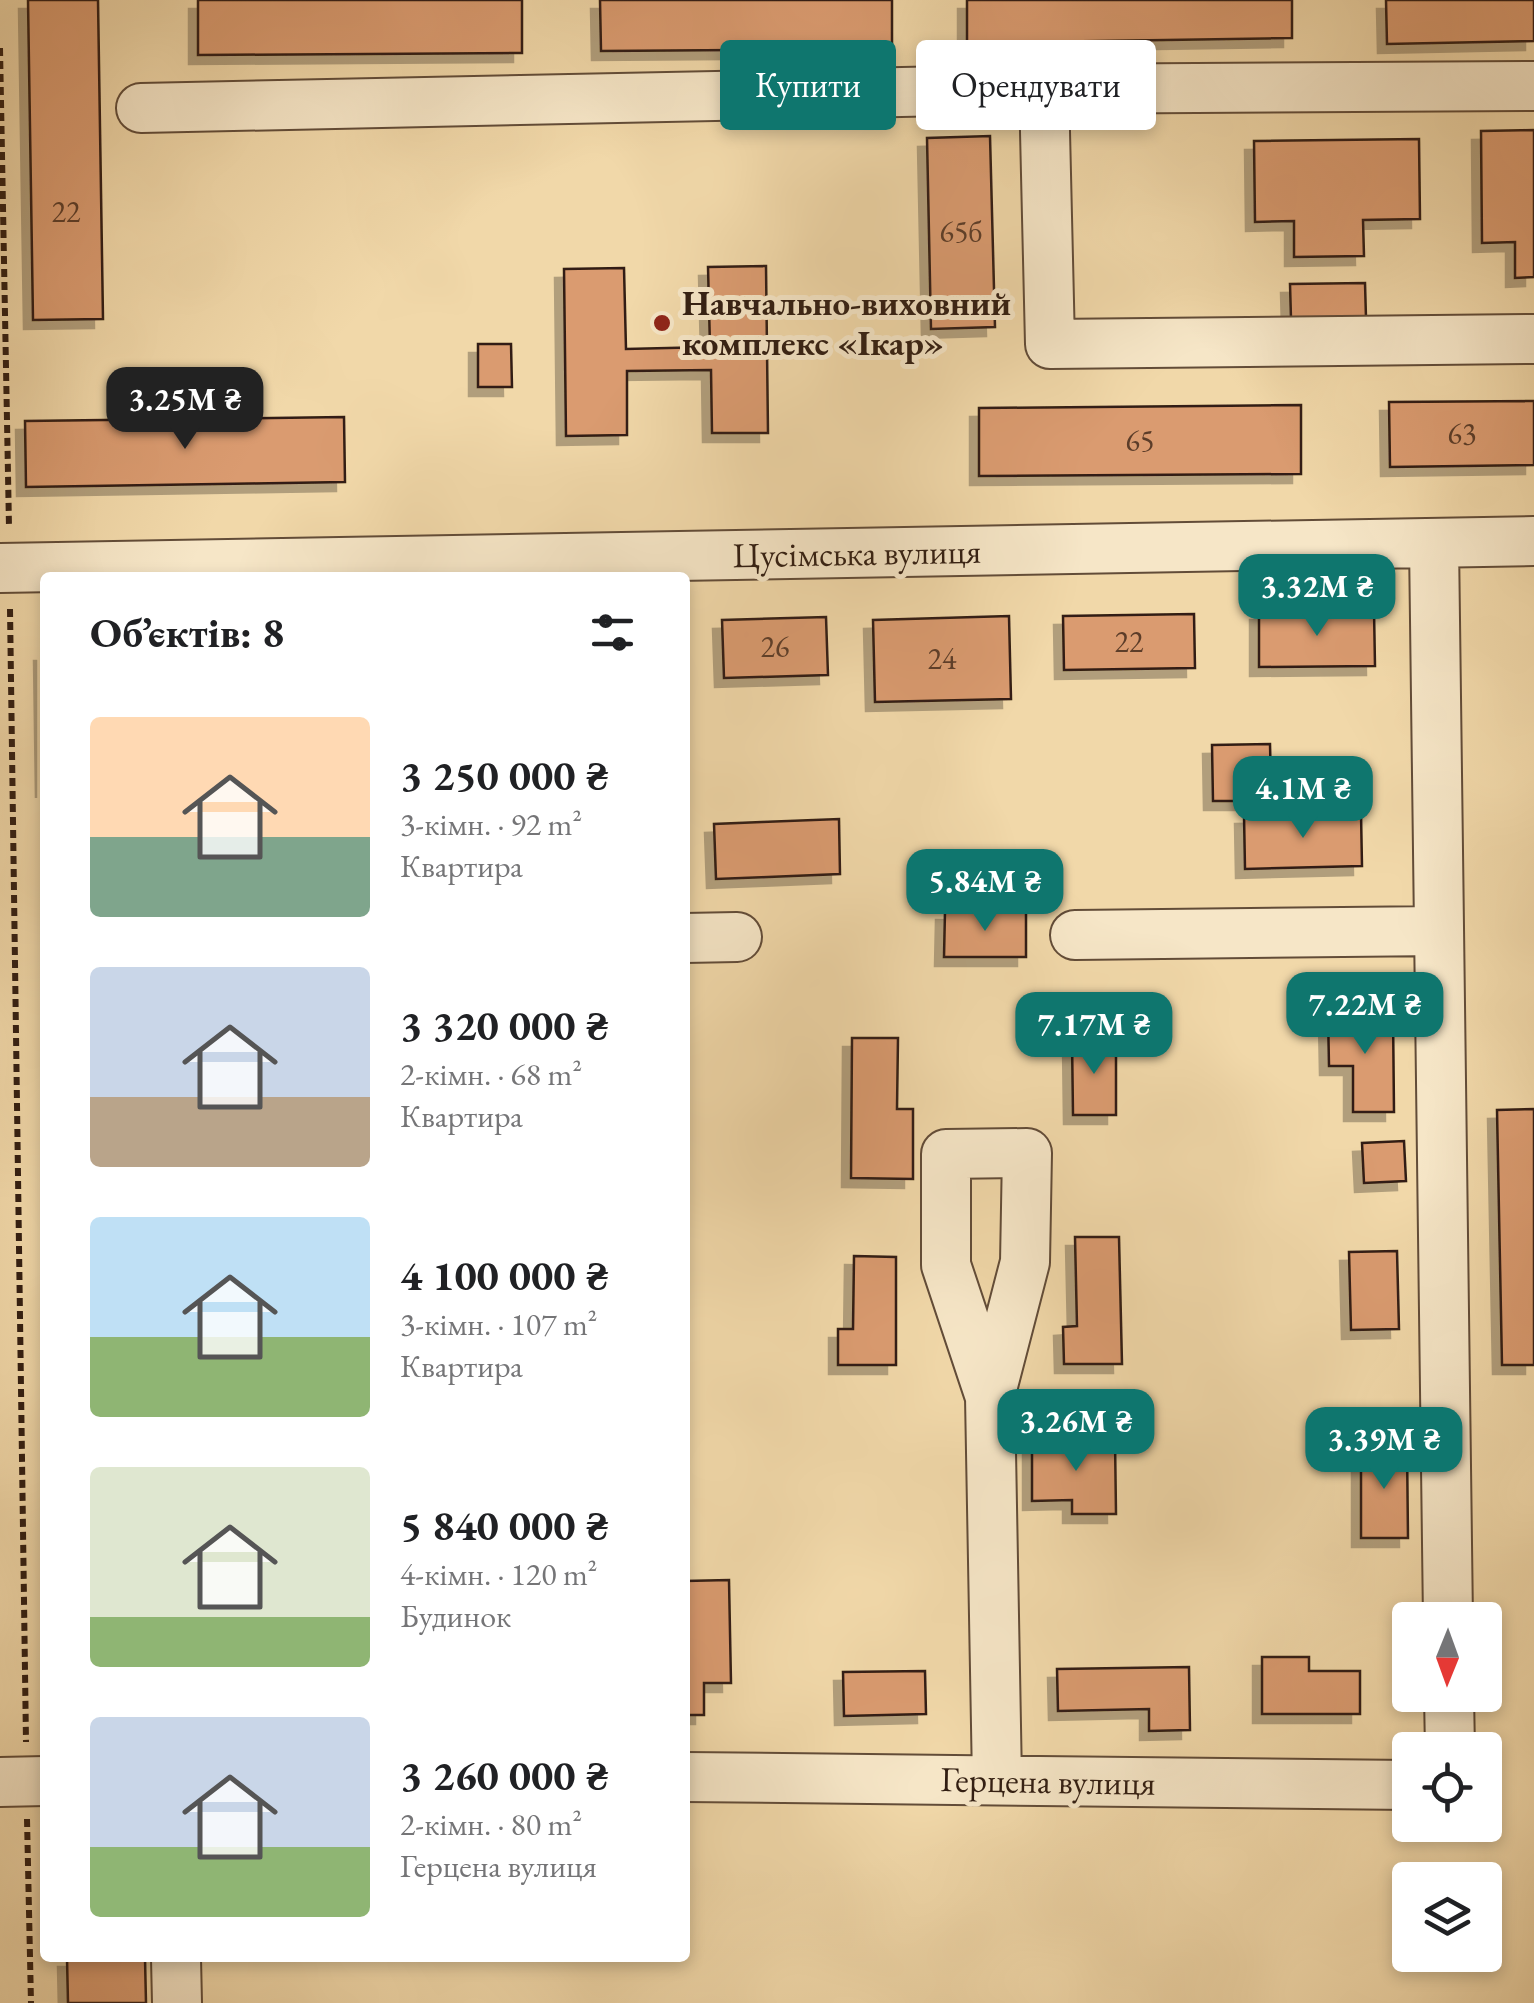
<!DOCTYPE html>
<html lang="uk">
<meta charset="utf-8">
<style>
body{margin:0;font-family:"EB Garamond",serif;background:#f2f2f2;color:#202124;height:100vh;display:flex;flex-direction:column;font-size:38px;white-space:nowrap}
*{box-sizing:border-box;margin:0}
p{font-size:32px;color:#757577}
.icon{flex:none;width:55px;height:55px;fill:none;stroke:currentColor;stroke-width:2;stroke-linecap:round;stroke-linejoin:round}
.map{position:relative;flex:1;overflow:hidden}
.details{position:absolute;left:40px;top:572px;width:650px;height:1390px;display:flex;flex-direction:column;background:#fff;border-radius:10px;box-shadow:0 5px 15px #0003}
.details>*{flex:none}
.top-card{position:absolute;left:720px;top:40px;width:662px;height:90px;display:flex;gap:20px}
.needle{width:65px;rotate:181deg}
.buttons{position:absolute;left:1392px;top:1602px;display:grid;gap:20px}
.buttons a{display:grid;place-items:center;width:110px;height:110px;border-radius:10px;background:#fff;box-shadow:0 5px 15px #0003;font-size:50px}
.price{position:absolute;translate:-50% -85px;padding:0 22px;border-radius:20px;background:#0f766e;color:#fff;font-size:32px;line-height:65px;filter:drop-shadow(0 2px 5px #0008)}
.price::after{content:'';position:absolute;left:50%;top:60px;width:30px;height:22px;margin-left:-15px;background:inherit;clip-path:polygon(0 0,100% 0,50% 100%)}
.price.on{background:#222;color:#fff}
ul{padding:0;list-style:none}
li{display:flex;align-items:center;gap:30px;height:250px;padding:0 50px}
li span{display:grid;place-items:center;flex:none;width:280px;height:200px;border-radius:10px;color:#555}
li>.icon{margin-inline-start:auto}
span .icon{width:120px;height:120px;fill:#fffc;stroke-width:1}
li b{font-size:42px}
h2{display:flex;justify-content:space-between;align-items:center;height:120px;padding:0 50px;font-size:42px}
.chip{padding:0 35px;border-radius:10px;background:#fff;box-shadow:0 5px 15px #0003;font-size:35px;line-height:90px}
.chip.on{background:#0f766e;color:#fff}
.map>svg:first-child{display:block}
.building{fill:#da9b6f;stroke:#321e12;stroke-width:2.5;filter:url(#shadow)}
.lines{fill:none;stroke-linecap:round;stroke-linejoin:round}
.minor-casing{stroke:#624c38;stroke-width:52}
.path{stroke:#321e12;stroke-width:6;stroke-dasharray:8 5;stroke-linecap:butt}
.minor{stroke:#f6e6c7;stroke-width:48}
.poi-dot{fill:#8f2418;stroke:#f6e6c7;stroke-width:4}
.labels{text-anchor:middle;stroke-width:10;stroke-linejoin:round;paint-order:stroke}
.number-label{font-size:30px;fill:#5c3d29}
.poi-label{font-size:35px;font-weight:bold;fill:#321e12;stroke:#f6e6c7;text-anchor:start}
.street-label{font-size:35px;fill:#321e12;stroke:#f6e6c7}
</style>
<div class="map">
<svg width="1534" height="2003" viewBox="0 0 1534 2003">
<defs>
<filter id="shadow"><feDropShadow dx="-9" dy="9" stdDeviation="0" flood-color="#0004"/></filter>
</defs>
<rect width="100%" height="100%" fill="#f1d8a9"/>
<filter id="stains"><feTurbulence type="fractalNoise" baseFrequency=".002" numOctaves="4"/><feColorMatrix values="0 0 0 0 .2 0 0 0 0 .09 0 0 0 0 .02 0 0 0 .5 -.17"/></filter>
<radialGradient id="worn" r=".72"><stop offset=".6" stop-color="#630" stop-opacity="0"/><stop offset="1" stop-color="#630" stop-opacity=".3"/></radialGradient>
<path class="building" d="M 28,0 L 98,0 L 103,319 L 33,320 Z
M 198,0 L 522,0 L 522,53 L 198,55 Z
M 600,0 L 892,0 L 892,49 L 601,51 Z
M 967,0 L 1292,0 L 1292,38 L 967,43 Z
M 1386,0 L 1534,0 L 1534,41 L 1387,44 Z
M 1534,130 L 1534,277 L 1515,278 L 1515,242 L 1482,243 L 1481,131 Z
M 990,136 L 995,327 L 931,329 L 927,138 Z
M 1419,139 L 1420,219 L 1363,220 L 1364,256 L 1294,257 L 1294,221 L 1255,222 L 1254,141 Z
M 766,266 L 768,433 L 712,433 L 711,370 L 627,371 L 627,435 L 566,436 L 564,269 L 624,268 L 626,349 L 710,347 L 708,267 Z
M 1365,283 L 1366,318 L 1291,319 L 1290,284 Z
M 478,344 L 511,344 L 512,387 L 478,387 Z
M 1534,401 L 1534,465 L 1390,467 L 1389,402 Z
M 1301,405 L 1301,474 L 979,476 L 979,408 Z
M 344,417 L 345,482 L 26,487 L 25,421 Z
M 1374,610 L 1375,666 L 1259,667 L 1259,611 Z
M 1194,614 L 1195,668 L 1064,670 L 1063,616 Z
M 1009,616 L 1011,699 L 875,702 L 873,620 Z
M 826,617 L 828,675 L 724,678 L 722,620 Z
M 43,652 L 45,652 L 45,789 Z
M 1270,744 L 1271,784 L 1246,784 L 1247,801 L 1213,801 L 1212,745 Z
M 1361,813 L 1362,866 L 1245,869 L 1244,815 Z
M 839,819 L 840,874 L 716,879 L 714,824 Z
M 945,911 L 1026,912 L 1026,957 L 944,957 Z
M 1393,1013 L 1394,1112 L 1353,1112 L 1353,1066 L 1329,1066 L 1328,1014 Z
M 852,1038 L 898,1038 L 897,1109 L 913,1109 L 913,1179 L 851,1178 Z
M 1116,1038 L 1116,1115 L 1073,1115 L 1072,1039 Z
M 1534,1109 L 1534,1365 L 1502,1365 L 1497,1110 Z
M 1404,1141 L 1406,1181 L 1364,1183 L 1362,1143 Z
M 1075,1237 L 1119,1237 L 1122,1364 L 1064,1364 L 1063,1327 L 1077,1326 Z
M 1397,1251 L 1399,1329 L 1351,1330 L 1349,1252 Z
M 854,1256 L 896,1257 L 896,1365 L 838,1365 L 838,1329 L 853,1329 Z
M 1032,1439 L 1115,1439 L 1116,1514 L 1072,1514 L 1072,1500 L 1032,1501 Z
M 1361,1445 L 1407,1445 L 1408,1538 L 1361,1538 Z
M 729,1580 L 731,1683 L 704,1683 L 704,1715 L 685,1715 L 685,1581 Z
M 1262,1657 L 1309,1657 L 1309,1671 L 1360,1671 L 1360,1714 L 1262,1714 Z
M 1189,1667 L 1190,1730 L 1149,1731 L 1149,1709 L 1058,1711 L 1057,1669 Z
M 925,1671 L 926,1714 L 844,1716 L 843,1672 Z
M 67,1958 L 145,1958 L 146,2003 L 68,2003 Z"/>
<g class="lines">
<g class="minor-casing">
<path id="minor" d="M 1534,86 L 1044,89 L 1050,344 L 1534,339
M 141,108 L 1044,89
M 1434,543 L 1448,1620
M 0,568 L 1534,541
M 1075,935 L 1439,931
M 685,938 L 737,937
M 990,1397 L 946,1265 L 946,1154 L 1027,1153 L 1025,1262 L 990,1397 L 997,1780
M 1449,1695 L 1450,1750
M 685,1777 L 1410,1785
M 0,1782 L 45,1781
M 176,1958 L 177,2003"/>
</g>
<path class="path" d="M 0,48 L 9,527
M 10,609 L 26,1742
M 27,1819 L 31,2003"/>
<use href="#minor" class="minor"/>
</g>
<circle class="poi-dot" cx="662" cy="323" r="10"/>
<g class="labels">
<g class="number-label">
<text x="66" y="222">22</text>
<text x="961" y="242">65б</text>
<text x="1462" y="444">63</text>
<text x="1140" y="451">65</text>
<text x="1129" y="652">22</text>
<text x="775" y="657">26</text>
<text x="942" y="669">24</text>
</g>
<g class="poi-label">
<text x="682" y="315">Навчально-виховний<tspan x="682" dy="40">комплекс «Ікар»</tspan></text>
</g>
<g class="street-label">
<text transform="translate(857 553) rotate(-1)" y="12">Цусімська вулиця</text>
<text transform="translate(1048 1781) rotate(1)" y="12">Герцена вулиця</text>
</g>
</g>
<rect width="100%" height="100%" filter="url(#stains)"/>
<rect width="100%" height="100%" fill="url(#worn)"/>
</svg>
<div class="buttons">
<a><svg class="needle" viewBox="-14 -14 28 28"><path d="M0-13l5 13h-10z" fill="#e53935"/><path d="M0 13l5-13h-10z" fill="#757577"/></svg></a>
<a><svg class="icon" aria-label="locate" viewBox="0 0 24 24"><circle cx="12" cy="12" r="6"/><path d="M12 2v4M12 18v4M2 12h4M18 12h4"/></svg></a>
<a><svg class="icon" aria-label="layers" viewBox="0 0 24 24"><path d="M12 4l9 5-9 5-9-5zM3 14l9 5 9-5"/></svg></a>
</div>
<b class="price on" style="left:185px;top:452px">3.25M ₴</b>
<b class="price" style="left:1317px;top:639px">3.32M ₴</b>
<b class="price" style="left:1303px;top:841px">4.1M ₴</b>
<b class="price" style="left:985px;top:934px">5.84M ₴</b>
<b class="price" style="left:1365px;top:1057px">7.22M ₴</b>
<b class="price" style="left:1094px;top:1077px">7.17M ₴</b>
<b class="price" style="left:1076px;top:1474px">3.26M ₴</b>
<b class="price" style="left:1384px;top:1492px">3.39M ₴</b>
<div class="top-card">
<a class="chip on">Купити</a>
<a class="chip">Орендувати</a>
</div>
<section class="details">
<h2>Об’єктів: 8<svg class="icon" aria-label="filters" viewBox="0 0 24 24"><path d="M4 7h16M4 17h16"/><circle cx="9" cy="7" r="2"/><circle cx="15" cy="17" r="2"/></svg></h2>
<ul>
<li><span style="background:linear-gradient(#ffd9b3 60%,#7fa58c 0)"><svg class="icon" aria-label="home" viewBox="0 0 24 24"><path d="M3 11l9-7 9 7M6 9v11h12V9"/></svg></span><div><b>3 250 000 ₴</b><p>3-кімн. · 92 m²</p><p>Квартира</p></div></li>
<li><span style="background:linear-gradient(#c9d6e8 65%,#b9a48a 0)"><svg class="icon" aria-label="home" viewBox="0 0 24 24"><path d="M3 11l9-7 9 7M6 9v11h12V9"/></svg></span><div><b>3 320 000 ₴</b><p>2-кімн. · 68 m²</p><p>Квартира</p></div></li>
<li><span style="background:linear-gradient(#bfe0f5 60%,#8fb573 0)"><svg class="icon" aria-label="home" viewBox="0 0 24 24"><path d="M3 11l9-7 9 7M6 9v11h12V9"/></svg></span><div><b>4 100 000 ₴</b><p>3-кімн. · 107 m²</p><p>Квартира</p></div></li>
<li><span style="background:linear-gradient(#dfe7d0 75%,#8fb573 0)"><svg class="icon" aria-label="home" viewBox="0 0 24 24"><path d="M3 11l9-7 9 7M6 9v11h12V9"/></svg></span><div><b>5 840 000 ₴</b><p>4-кімн. · 120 m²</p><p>Будинок</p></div></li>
<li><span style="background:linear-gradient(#c9d6e8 65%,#8fb573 0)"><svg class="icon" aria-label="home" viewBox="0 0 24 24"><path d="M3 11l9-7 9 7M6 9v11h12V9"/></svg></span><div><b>3 260 000 ₴</b><p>2-кімн. · 80 m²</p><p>Герцена вулиця</p></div></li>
</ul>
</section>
</div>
